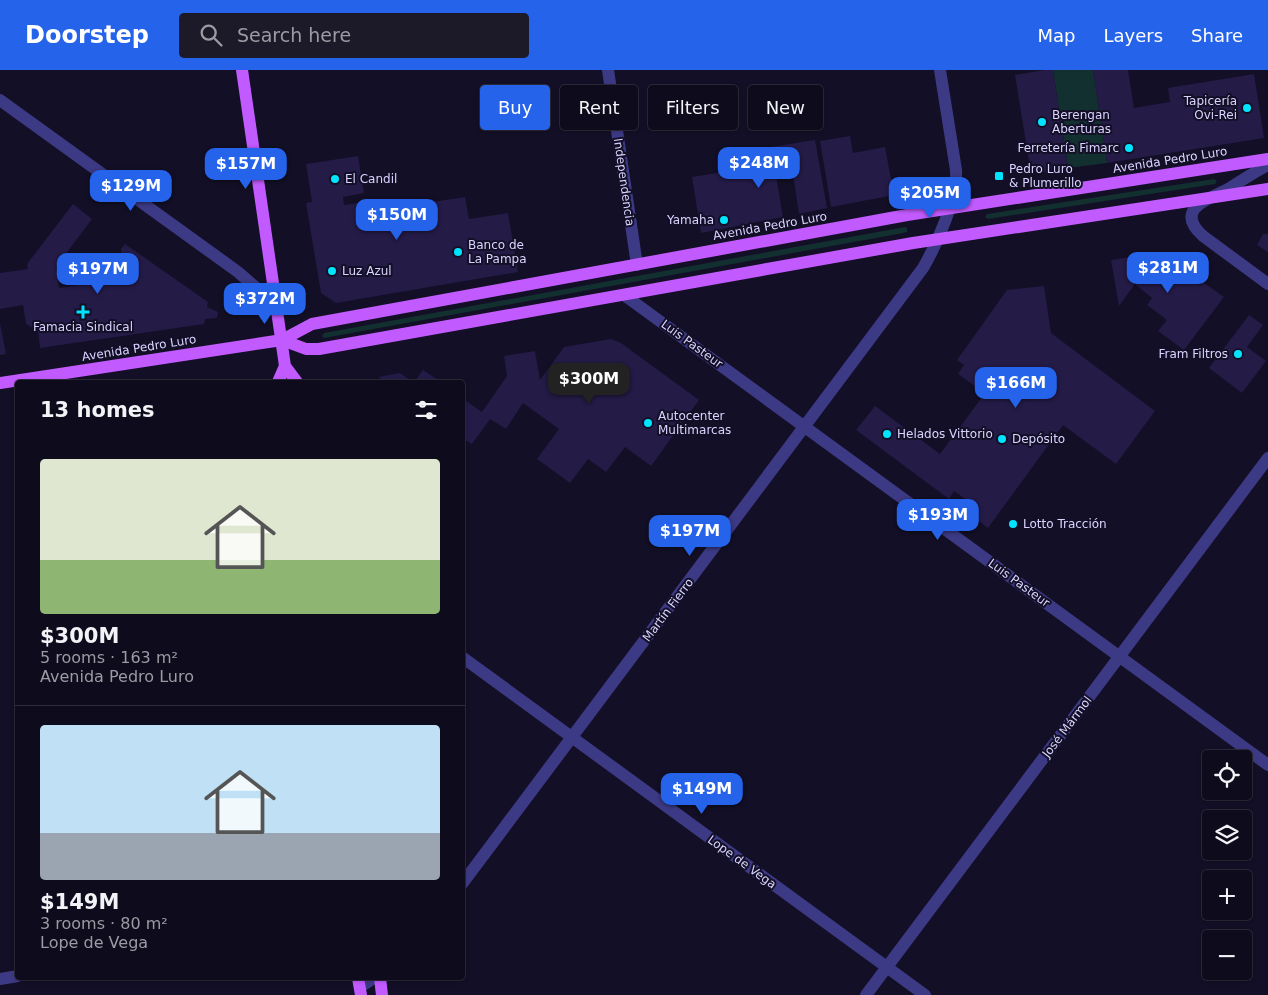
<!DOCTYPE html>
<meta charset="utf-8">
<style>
body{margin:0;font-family:"DejaVu Sans",sans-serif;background:#1c1929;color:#f1f3f6;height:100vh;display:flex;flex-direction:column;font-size:19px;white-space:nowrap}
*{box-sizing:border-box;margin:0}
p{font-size:16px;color:#9b9ba3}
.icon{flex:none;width:28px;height:28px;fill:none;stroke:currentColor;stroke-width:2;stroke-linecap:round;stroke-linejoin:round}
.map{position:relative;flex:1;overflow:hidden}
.side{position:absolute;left:15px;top:310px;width:450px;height:600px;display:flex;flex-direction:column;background:#0e0b1c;border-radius:5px;box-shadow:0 1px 4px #0004,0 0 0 1px #2e2b3b}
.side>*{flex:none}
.hud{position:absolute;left:480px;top:15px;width:475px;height:45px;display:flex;gap:10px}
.fabs{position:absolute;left:1202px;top:680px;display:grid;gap:10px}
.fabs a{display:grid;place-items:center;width:50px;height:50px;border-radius:5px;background:#0e0b1c;box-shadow:0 1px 4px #0004,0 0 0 1px #2e2b3b;font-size:25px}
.price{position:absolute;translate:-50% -42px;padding:0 11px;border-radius:10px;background:#2563eb;color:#fff;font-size:16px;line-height:32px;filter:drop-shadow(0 1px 2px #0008)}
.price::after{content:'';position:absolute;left:50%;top:30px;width:15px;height:11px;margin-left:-8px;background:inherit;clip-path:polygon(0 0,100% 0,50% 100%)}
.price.current{background:#222;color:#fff}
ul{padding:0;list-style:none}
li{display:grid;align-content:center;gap:10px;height:265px;padding:0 25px}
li+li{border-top:1px solid #2e2b3b}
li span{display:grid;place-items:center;height:155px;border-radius:5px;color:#555}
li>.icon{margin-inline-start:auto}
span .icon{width:90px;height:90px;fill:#fffc;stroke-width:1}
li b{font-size:21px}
h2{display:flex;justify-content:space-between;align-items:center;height:60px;padding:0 25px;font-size:21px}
.chip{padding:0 18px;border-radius:5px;background:#0e0b1c;box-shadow:0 1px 4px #0004,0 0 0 1px #2e2b3b;font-size:18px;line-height:45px}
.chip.current{background:#2563eb;color:#fff}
header{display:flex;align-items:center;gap:30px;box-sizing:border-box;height:70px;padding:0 25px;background:#2563eb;color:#fff}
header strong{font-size:24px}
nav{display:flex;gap:28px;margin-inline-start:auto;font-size:18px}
.search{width:350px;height:45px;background:#1c1929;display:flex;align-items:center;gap:12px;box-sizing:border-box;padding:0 18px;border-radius:5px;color:#9b9ba3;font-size:19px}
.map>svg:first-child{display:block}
.green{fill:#12302f}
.building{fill:#241b47}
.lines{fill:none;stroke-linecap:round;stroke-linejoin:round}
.minor{stroke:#3d3a85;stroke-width:12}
.major{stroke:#c25bff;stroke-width:12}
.poi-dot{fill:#00e5ff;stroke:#130f26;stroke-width:2}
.labels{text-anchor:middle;stroke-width:4;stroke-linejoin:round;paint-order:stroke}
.poi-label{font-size:12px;fill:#d9d4ff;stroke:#130f26;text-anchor:start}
.street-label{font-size:12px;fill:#d9d4ff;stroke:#130f26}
</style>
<header>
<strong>Doorstep</strong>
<div class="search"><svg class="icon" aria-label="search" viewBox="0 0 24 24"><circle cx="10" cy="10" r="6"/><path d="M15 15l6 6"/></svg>Search here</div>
<nav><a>Map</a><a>Layers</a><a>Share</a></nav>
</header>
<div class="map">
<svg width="1268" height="925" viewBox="0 0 1268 925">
<rect width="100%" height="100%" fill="#130f26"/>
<path class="green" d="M 1053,0 L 1093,0 L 1107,93 L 1068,98 Z
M 1214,109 L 1217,111 L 1215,114 L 988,149 L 985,147 L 987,144 Z
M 905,157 L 907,158 L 907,162 L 898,164 L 324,268 L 322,266 L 324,263 Z"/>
<path class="building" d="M 1045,0 L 1053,0 L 1068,98 L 1031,104 L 1015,5 Z
M 1093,0 L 1128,0 L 1134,38 L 1170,32 L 1168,18 L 1254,4 L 1264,68 L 1107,93 Z
M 850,66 L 853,83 L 885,77 L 894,125 L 831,137 L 820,71 Z
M 815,70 L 827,138 L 799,144 L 791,91 L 774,94 L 783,147 L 701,163 L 692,107 L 760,96 L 757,79 Z
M 358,86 L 364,123 L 343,127 L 344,135 L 364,132 L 368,154 L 390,151 L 390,154 L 422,148 L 423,158 L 437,156 L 433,132 L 465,127 L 469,149 L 508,143 L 518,202 L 336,233 L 321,223 L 306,133 L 312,132 L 306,94 Z
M 73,134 L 92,149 L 56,197 L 59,218 L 125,208 L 121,179 L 125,174 L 208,232 L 207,237 L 218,242 L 217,248 L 205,249 L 204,254 L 40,278 L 38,261 L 26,254 L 23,235 L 0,239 L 0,203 L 28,199 L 27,194 Z
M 1263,164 L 1268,164 L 1268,182 L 1257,175 Z
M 1160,182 L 1224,227 L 1184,280 L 1158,261 L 1167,250 L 1147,235 L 1152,228 L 1135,214 L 1119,236 L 1111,190 Z
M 1044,216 L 1051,263 L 1155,341 L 1116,394 L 1063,355 L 988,458 L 962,439 L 968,431 L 954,421 L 949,429 L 856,360 L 875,336 L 940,384 L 985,323 L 958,304 L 964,295 L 957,290 L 1007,220 Z
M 1249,245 L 1263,255 L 1247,277 L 1266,291 L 1242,323 L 1209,298 Z
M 0,253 L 6,284 L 0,285 Z
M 611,269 L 621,273 L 699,330 L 651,396 L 625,377 L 606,402 L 588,389 L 570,413 L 537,389 L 559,359 L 523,333 L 506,359 L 490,349 L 472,374 L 462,368 L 462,328 L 482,342 L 507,306 L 504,286 L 535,281 L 540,310 L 564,277 Z
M 423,300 L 441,312 L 414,312 Z
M 400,303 L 413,312 L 385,312 L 378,307 Z"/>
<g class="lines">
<path class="minor" d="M 608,0 L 637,195
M 0,30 L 238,202 L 277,236
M 1268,95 C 1254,102 1241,111 1228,119 C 1209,129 1173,139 1203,166 L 1268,214
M 624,225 L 1268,695
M 462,587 L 925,925
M 462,814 L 923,198 C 937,174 958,127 956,100 L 940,0
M 0,909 L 18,906
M 360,917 L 374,908
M 866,925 L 1268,388"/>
<path class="major" d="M 242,0 L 285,296 L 278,312
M 282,270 L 306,279 L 319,279 L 913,173 L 1268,119
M 285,296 L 297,312
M 0,313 L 282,270 L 312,254 L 907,145 L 1268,89
M 358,908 L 361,925
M 380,908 L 382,925"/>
</g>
<g class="poi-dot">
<circle cx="1247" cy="38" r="5"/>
<circle cx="1042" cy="52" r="5"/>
<circle cx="1129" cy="78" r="5"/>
<rect x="994" y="101" width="10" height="10" rx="2.5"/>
<circle cx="335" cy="109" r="5"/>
<circle cx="724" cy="150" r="5"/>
<circle cx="458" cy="182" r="5"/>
<circle cx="332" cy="201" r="5"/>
<path d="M80.5 234.5h5v5h5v5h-5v5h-5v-5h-5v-5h5z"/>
<circle cx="1238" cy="284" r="5"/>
<circle cx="648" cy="353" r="5"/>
<circle cx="887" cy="364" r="5"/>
<circle cx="1002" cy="369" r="5"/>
<circle cx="1013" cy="454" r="5"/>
</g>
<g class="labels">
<g class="poi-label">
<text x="1237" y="35" text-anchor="end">Tapicería<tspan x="1237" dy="14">Ovi-Rei</tspan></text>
<text x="1052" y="49">Berengan<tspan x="1052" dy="14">Aberturas</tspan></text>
<text x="1119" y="82" text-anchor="end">Ferretería Fimarc</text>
<text x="1009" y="103">Pedro Luro<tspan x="1009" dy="14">&amp; Plumerillo</tspan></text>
<text x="345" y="113">El Candil</text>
<text x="714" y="154" text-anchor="end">Yamaha</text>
<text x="468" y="179">Banco de<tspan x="468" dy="14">La Pampa</tspan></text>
<text x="342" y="205">Luz Azul</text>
<text x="83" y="261" text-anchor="middle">Famacia Sindical</text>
<text x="1228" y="288" text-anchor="end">Fram Filtros</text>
<text x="658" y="350">Autocenter<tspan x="658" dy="14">Multimarcas</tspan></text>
<text x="897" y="368">Helados Vittorio</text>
<text x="1012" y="373">Depósito</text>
<text x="1023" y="458">Lotto Tracción</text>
</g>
<g class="street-label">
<text transform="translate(1170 90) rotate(-9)" y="4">Avenida Pedro Luro</text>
<text transform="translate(624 112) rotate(82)" y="4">Independencia</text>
<text transform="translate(770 156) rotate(-10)" y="4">Avenida Pedro Luro</text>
<text transform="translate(692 274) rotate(36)" y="4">Luis Pasteur</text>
<text transform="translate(139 278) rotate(-9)" y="4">Avenida Pedro Luro</text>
<text transform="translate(1019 513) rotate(36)" y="4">Luis Pasteur</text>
<text transform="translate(668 540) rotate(-53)" y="4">Martín Fierro</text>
<text transform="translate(1067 657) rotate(-53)" y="4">José Mármol</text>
<text transform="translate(742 792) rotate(36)" y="4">Lope de Vega</text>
</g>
</g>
</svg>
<div class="fabs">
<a><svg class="icon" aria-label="locate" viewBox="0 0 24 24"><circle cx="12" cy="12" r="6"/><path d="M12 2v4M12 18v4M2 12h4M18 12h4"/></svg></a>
<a><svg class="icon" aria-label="layers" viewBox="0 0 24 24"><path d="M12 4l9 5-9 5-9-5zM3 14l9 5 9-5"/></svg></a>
<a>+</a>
<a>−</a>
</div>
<b class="price" style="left:759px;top:119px">$248M</b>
<b class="price" style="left:246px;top:120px">$157M</b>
<b class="price" style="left:131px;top:142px">$129M</b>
<b class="price" style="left:930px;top:149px">$205M</b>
<b class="price" style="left:397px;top:171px">$150M</b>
<b class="price" style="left:1168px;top:224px">$281M</b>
<b class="price" style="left:98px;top:225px">$197M</b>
<b class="price" style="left:265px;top:255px">$372M</b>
<b class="price current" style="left:589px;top:335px">$300M</b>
<b class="price" style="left:1016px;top:339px">$166M</b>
<b class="price" style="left:938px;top:471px">$193M</b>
<b class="price" style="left:690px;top:487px">$197M</b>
<b class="price" style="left:702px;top:745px">$149M</b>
<div class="hud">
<a class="chip current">Buy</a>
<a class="chip">Rent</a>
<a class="chip">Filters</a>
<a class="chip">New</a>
</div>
<section class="side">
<h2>13 homes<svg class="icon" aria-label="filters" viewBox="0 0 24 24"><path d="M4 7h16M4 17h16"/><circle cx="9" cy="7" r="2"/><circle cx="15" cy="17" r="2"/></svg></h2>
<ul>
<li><span style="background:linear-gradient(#dfe7d0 65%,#8fb573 0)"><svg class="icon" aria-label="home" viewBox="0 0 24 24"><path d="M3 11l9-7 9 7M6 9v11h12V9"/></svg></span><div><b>$300M</b><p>5 rooms · 163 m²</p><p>Avenida Pedro Luro</p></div></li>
<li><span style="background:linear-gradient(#bfe0f5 70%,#9aa5b1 0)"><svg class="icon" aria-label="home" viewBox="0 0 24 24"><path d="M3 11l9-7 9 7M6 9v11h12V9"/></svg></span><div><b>$149M</b><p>3 rooms · 80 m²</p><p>Lope de Vega</p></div></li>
</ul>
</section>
</div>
